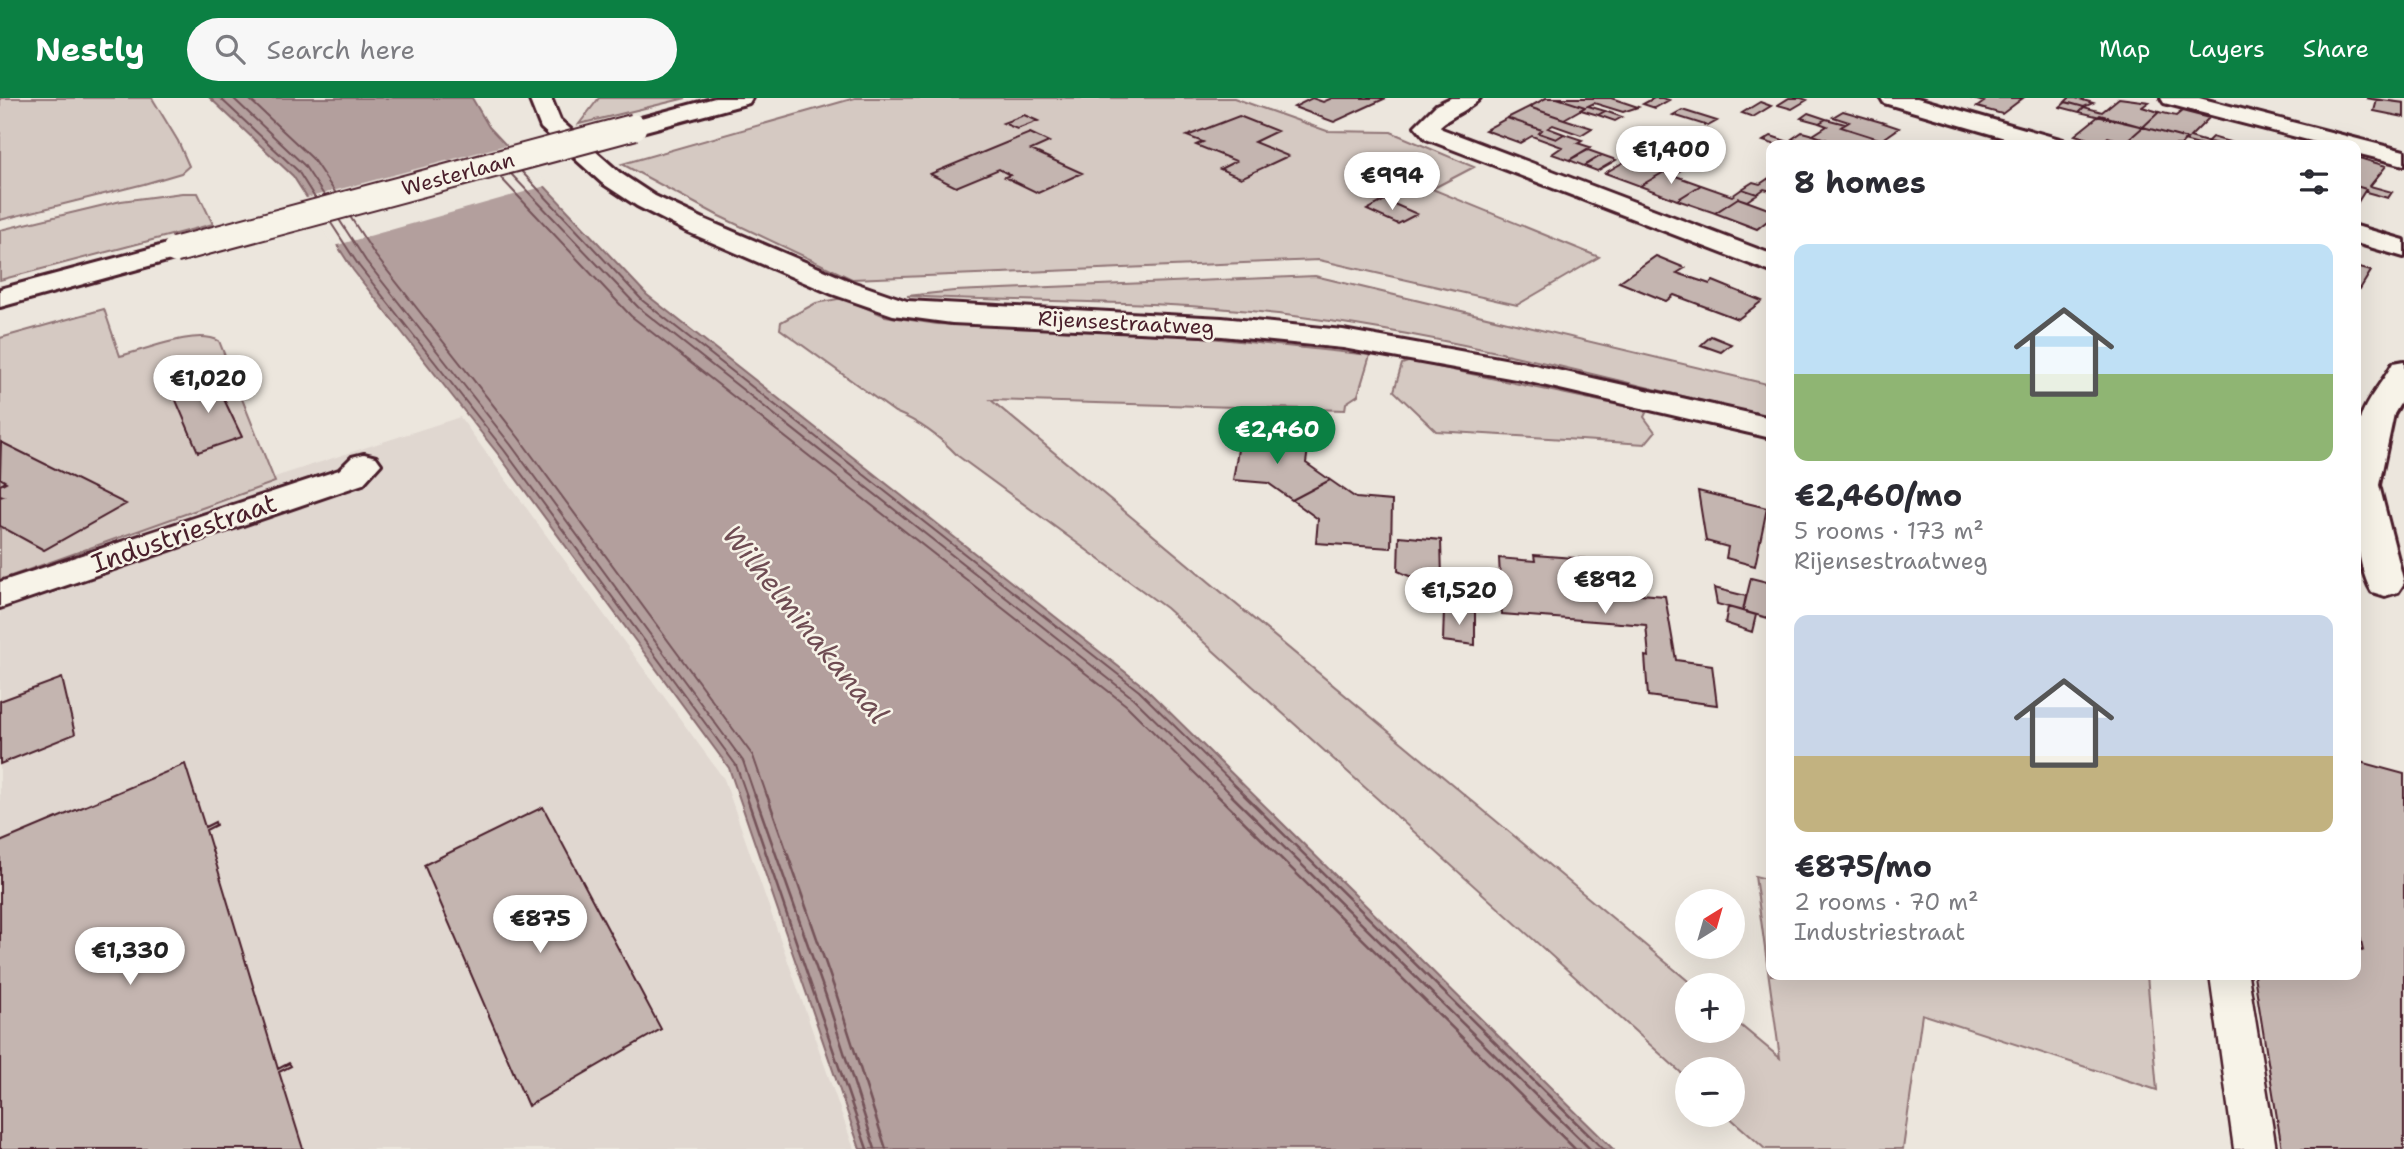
<!DOCTYPE html>
<meta charset="utf-8">
<style>
body{margin:0;font-family:"Shantell Sans",sans-serif;background:#f7f7f7;color:#2b2b33;height:100vh;display:flex;flex-direction:column;font-size:26px;white-space:nowrap}
*{box-sizing:border-box;margin:0}
p{font-size:23px;color:#7c7c81}
.icon{flex:none;width:38px;height:38px;fill:none;stroke:currentColor;stroke-width:2;stroke-linecap:round;stroke-linejoin:round}
.map{position:relative;flex:1;overflow:hidden}
.sheet{position:absolute;left:1766px;top:42px;width:595px;height:840px;display:flex;flex-direction:column;background:#fff;border-radius:14px;box-shadow:0 7px 28px #0002}
.sheet>*{flex:none}
.needle{width:46px;rotate:37deg}
.tools{position:absolute;left:1675px;top:791px;display:grid;gap:14px}
.tools a{display:grid;place-items:center;width:70px;height:70px;border-radius:50%;background:#fff;box-shadow:0 7px 28px #0002;font-size:35px}
.price{position:absolute;translate:-50% -60px;padding:0 16px;border-radius:24px;background:#fff;color:#222;font-size:23px;line-height:46px;filter:drop-shadow(0 2px 4px #0008)}
.price::after{content:'';position:absolute;left:50%;top:42px;width:21px;height:16px;margin-left:-10px;background:inherit;clip-path:polygon(0 0,100% 0,50% 100%)}
.price.active{background:#0b8043;color:#fff}
ul{padding:0;list-style:none}
li{display:grid;align-content:center;gap:14px;height:371px;padding:0 28px}
li span{display:grid;place-items:center;height:217px;border-radius:14px;color:#555}
li>.icon{margin-inline-start:auto}
span .icon{width:126px;height:126px;fill:#fffc;stroke-width:1}
li b{font-size:30px}
h2{display:flex;justify-content:space-between;align-items:center;height:84px;padding:0 28px;font-size:30px}
header{display:flex;align-items:center;gap:42px;box-sizing:border-box;height:98px;padding:0 35px;background:#0b8043;color:#fff}
header strong{font-size:33px}
nav{display:flex;gap:38px;margin-inline-start:auto;font-size:24px}
.search{width:490px;height:63px;background:#f7f7f7;display:flex;align-items:center;gap:18px;box-sizing:border-box;padding:0 24px;border-radius:38px;color:#7c7c81;font-size:26px}
.map>svg:first-child{display:block}
.built{fill:#e0d7d0}
.green{fill:#d5c9c2;stroke:#907476;stroke-width:2}
.water{fill:#b39f9d;stroke:#896c6f;stroke-width:2}
.pier{fill:#ece6dd}
.lines{fill:none;stroke-linecap:round;stroke-linejoin:round}
.shore-far1{stroke:#745259;stroke-width:2}
.shore{stroke:#745259;stroke-width:2.5}
.building{fill:#c4b5b0;stroke:#4a1f2b;stroke-width:2}
.service-casing{stroke:#4a1f2b;stroke-width:5}
.minor-casing{stroke:#4a1f2b;stroke-width:6}
.primary-casing{stroke:#4a1f2b;stroke-width:6}
.service{fill:#f7f3e8;fill-rule:evenodd}
.minor{fill:#f7f3e8;fill-rule:evenodd}
.primary{fill:#f7f3e8;fill-rule:evenodd}
.primary-bridge-casing{stroke:#4a1f2b;stroke-width:29;stroke-linecap:butt}
.primary-bridge{stroke:#f7f3e8;stroke-width:25}
.labels{text-anchor:middle;stroke-width:5;stroke-linejoin:round;paint-order:stroke}
.far-street-label{font-size:21px;fill:#4a1f2b;stroke:#f7f3e8}
.street-label{font-size:26px;fill:#4a1f2b;stroke:#f7f3e8}
.water-label{font-size:28px;font-style:italic;fill:#6f4c53;stroke:#f7f3e8}
</style>
<header>
<strong>Nestly</strong>
<div class="search"><svg class="icon" aria-label="search" viewBox="0 0 24 24"><circle cx="10" cy="10" r="6"/><path d="M15 15l6 6"/></svg>Search here</div>
<nav><a>Map</a><a>Layers</a><a>Share</a></nav>
</header>
<div class="map">
<svg width="2404" height="1051" viewBox="0 0 2404 1051">
<rect width="100%" height="100%" fill="#ece6dd"/>
<filter id="ink" filterUnits="userSpaceOnUse"><feTurbulence type="fractalNoise" baseFrequency=".0143" numOctaves="2"/><feDisplacementMap in="SourceGraphic" scale="14" xChannelSelector="R" yChannelSelector="G"/><feConvolveMatrix kernelMatrix="1 2 1 2 8 2 1 2 1" color-interpolation-filters="sRGB"/></filter>
<g filter="url(#ink)">
<path class="built" d="M 460,319 L 724,681 L 854,1051 L 0,1051 L 0,461 L 133,425 Z"/>
<path class="green" d="M 0,0 L 152,0 L 178,43 L 189,68 L 181,75 L 144,86 L 0,122 Z
M 599,0 L 686,0 L 579,26 Z
M 855,0 L 1234,0 L 1327,33 L 1391,34 L 1474,69 L 1432,91 L 1599,159 L 1517,207 L 1319,162 L 852,181 L 719,118 L 622,66 Z
M 182,95 L 198,95 L 213,126 L 0,182 L 0,132 L 121,103 Z
M 1315,178 L 1771,287 L 1771,320 C 1608,280 1445,236 1278,216 C 1155,201 1031,205 907,198 L 954,193 Z
M 843,200 L 885,218 L 937,226 L 1164,235 L 1370,257 L 1358,297 L 1346,305 L 1345,312 L 991,302 L 1693,887 L 1687,887 L 1687,933 L 1732,933 L 1733,921 L 1780,960 L 1755,778 L 1771,782 L 1771,877 L 2147,877 L 2157,992 L 1922,916 L 1903,1051 L 1765,1051 L 1727,1017 L 1732,1017 L 1732,971 L 1687,971 L 1687,980 L 1166,510 L 958,358 C 939,338 920,324 895,314 L 780,231 L 781,224 L 816,205 Z
M 104,211 L 120,258 C 145,252 197,230 219,243 L 275,384 L 0,482 L 0,240 Z
M 1410,263 L 1647,313 L 1644,319 L 1655,334 L 1645,346 L 1436,333 L 1394,293 L 1402,266 Z"/>
<path class="water" d="M 210,0 L 472,0 L 489,29 L 647,197 L 1143,588 L 1613,1051 L 860,1051 L 729,670 L 498,356 L 353,172 L 293,78 Z"/>
<path class="pier" d="M 510,46 L 549,87 L 334,148 L 303,101 Z"/>
<g class="lines">
<path class="shore-far1" d="M 220,0 L 298,73 L 315,100
M 233,0 L 304,67 L 324,97
M 248,0 L 312,60 L 335,94
M 522,74 L 643,203 L 1139,593 L 1246,698
M 512,77 L 638,209 L 1133,600 L 1233,698
M 501,80 L 631,218 L 1126,607 L 1218,698
M 351,120 L 375,157 L 519,340 L 753,658 L 767,698
M 340,123 L 366,163 L 511,347 L 743,663 L 755,698
M 331,125 L 359,168 L 504,352 L 736,667 L 747,698"/>
<path class="shore" d="M 746,697 L 867,1051
M 755,697 L 826,898 L 875,1051
M 767,697 L 836,895 L 886,1051
M 1217,697 L 1575,1051
M 1231,697 L 1590,1051
M 1244,697 L 1603,1051"/>
</g>
<path class="building" d="M 1312,0 L 1323,4 L 1332,0 L 1386,0 L 1334,24 L 1294,9 Z
M 1546,0 L 1557,0 L 1585,9 L 1564,21 L 1529,9 Z
M 1557,0 L 1611,0 L 1638,9 L 1623,14 L 1594,5 L 1588,8 L 1605,13 L 1598,17 L 1581,12 L 1585,9 Z
M 1654,0 L 1662,0 L 1669,2 L 1655,10 L 1643,6 Z
M 1789,0 L 1801,0 L 1807,2 L 1792,11 L 1778,7 Z
M 1970,0 L 2023,0 L 2002,16 L 1977,9 L 1984,4 Z
M 2069,0 L 2076,0 L 2093,5 L 2084,9 L 2065,4 Z
M 2119,0 L 2149,4 L 2142,9 L 2159,14 L 2143,29 L 2079,14 L 2084,9 L 2102,14 Z
M 2366,0 L 2404,5 L 2404,19 L 2374,13 L 2377,2 Z
M 1760,4 L 1771,8 L 1753,19 L 1742,15 Z
M 2066,4 L 2084,9 L 2079,14 L 2060,9 Z
M 1529,9 L 1564,21 L 1592,30 L 1581,37 L 1553,27 L 1548,30 L 1564,36 L 1556,41 L 1539,35 L 1542,32 L 1507,20 Z
M 1682,12 L 1717,23 L 1708,28 L 1673,17 Z
M 1605,13 L 1622,19 L 1615,23 L 1598,17 Z
M 1843,13 L 1881,24 L 1899,30 L 1882,42 L 1841,29 L 1849,24 L 1833,19 Z
M 2182,13 L 2209,20 L 2190,39 L 2207,44 L 2212,39 L 2233,45 L 2221,47 L 2210,44 L 2206,47 L 2199,47 L 2184,43 L 2187,41 L 2143,29 L 2159,14 L 2176,18 Z
M 1808,15 L 1826,21 L 1819,25 L 1801,20 Z
M 1024,17 L 1038,23 L 1017,31 L 1003,25 Z
M 2100,17 L 2143,29 L 2126,44 L 2108,39 L 2102,45 L 2075,37 Z
M 1239,18 L 1277,33 L 1254,44 L 1288,58 L 1241,80 L 1220,71 L 1236,63 L 1196,47 L 1203,44 L 1187,38 Z
M 1507,20 L 1542,32 L 1539,35 L 1556,41 L 1564,36 L 1582,42 L 1577,45 L 1590,49 L 1569,62 L 1552,56 L 1562,49 L 1532,38 L 1520,45 L 1485,32 Z
M 1826,21 L 1845,26 L 1841,29 L 1882,42 L 1874,47 L 1843,47 L 1813,37 L 1827,28 L 1819,25 Z
M 2143,29 L 2187,41 L 2181,47 L 2137,47 L 2126,44 Z
M 1802,34 L 1813,37 L 1843,47 L 1812,47 L 1792,41 Z
M 1030,35 L 1049,44 L 1031,52 L 1082,75 L 1038,95 L 1005,79 L 1010,77 L 999,71 L 956,89 L 930,76 Z
M 1635,36 L 1650,42 L 1641,47 L 1625,42 Z
M 1771,38 L 1789,44 L 1776,47 L 1763,43 Z
M 1695,39 L 1712,45 L 1701,51 L 1684,45 Z
M 1588,52 L 1602,57 L 1584,68 L 1569,62 Z
M 1602,57 L 1616,62 L 1597,73 L 1584,68 Z
M 1679,58 L 1687,61 L 1694,64 L 1684,70 L 1668,65 Z
M 2356,59 L 2386,68 L 2370,88 L 2392,94 L 2388,100 L 2366,94 L 2366,91 L 2356,88 Z
M 1629,61 L 1648,68 L 1655,64 L 1684,70 L 1673,77 L 1664,74 L 1640,88 L 1605,75 Z
M 1664,74 L 1673,77 L 1701,87 L 1677,102 L 1640,88 Z
M 1769,80 L 1771,93 L 1764,91 L 1757,96 L 1742,91 L 1753,84 L 1760,86 Z
M 1701,87 L 1732,98 L 1742,91 L 1757,96 L 1747,103 L 1738,100 L 1715,115 L 1677,102 Z
M 2356,88 L 2366,91 L 2356,107 Z
M 1738,100 L 1771,112 L 1771,120 L 1757,131 L 1715,115 Z
M 1385,102 L 1417,116 L 1398,126 L 1367,112 Z
M 1656,158 L 1685,170 L 1677,175 L 1710,186 L 1713,183 L 1762,203 L 1738,221 L 1674,197 L 1666,203 L 1619,184 Z
M 2356,169 L 2371,173 L 2360,191 L 2356,189 Z
M 1711,238 L 1731,246 L 1721,254 L 1701,247 Z
M 210,272 L 242,339 L 198,354 L 175,300 L 201,292 L 194,276 Z
M 1240,339 L 1309,344 L 1306,365 L 1330,382 L 1292,402 L 1268,385 L 1233,382 Z
M 1,344 L 126,406 L 44,452 L 0,428 L 0,399 L 3,398 L 0,397 L 0,387 L 6,384 L 0,380 Z
M 1330,382 L 1356,400 L 1392,403 L 1391,450 L 1316,445 L 1318,421 L 1292,402 Z
M 1698,393 L 1767,410 L 1755,468 L 1726,460 L 1728,449 L 1706,443 Z
M 1399,438 L 1441,442 L 1442,481 L 1409,478 L 1398,473 Z
M 1534,457 L 1587,461 L 1587,467 L 1623,470 L 1628,495 L 1665,498 L 1676,562 L 1712,567 L 1717,607 L 1648,598 L 1645,558 L 1649,559 L 1646,527 L 1502,516 L 1499,460 L 1535,463 Z
M 1751,480 L 1771,485 L 1771,521 L 1743,513 Z
M 1714,490 L 1746,498 L 1743,513 L 1717,506 Z
M 1728,509 L 1756,517 L 1752,534 L 1725,525 Z
M 1444,511 L 1475,514 L 1475,547 L 1443,543 Z
M 62,580 L 75,636 L 0,666 L 0,603 Z
M 2356,663 L 2404,676 L 2404,1051 L 2282,1051 L 2254,877 L 2356,877 L 2356,850 L 2363,852 L 2356,819 Z
M 185,666 L 205,729 L 215,724 L 216,727 L 206,732 L 278,971 L 289,965 L 291,968 L 279,974 L 303,1051 L 0,1051 L 0,744 Z
M 543,709 L 661,931 L 528,1008 L 424,767 Z"/>
<g class="lines">
<g class="service-casing">
<path id="service" d="M 2210,877 L 2248,877 L 2276,1051 L 2234,1051 Z"/>
</g>
<g class="minor-casing">
<path id="minor" d="M 529,0 L 551,0 L 560,22 L 620,75 L 655,98 L 706,122 L 852,184 L 907,203 L 1222,220 L 1343,232 L 1521,264 L 1771,320 L 1771,340 L 1521,282 L 1343,250 L 1222,238 L 952,225 L 893,217 L 832,196 L 688,134 L 637,108 L 602,85 L 541,30 Z
M 1451,0 L 1480,0 C 1473,10 1452,17 1440,28 L 1442,31 L 1771,156 L 1771,174 L 1426,41 L 1415,28 L 1436,7 Z
M 1881,0 L 1917,0 L 2063,42 L 2066,47 L 2029,47 L 1884,5 Z
M 2161,0 L 2199,0 L 2404,53 L 2404,67 L 2356,55 L 2356,47 L 2327,47 L 2164,5 Z
M 2356,128 L 2404,142 L 2404,159 L 2356,145 Z
M 2404,263 L 2404,299 L 2394,316 L 2379,387 L 2404,485 L 2398,494 L 2385,498 L 2372,494 C 2351,460 2349,356 2361,319 C 2366,303 2380,287 2389,272 L 2393,265 Z
M 364,356 L 376,359 L 381,366 L 363,386 L 0,510 L 0,484 L 339,372 L 352,359 Z"/>
</g>
<g class="primary-casing">
<path id="primary" d="M 715,0 L 752,0 L 749,5 L 634,36 L 626,34 L 622,29 L 626,24 Z
M 175,144 L 185,146 L 189,152 L 185,158 L 0,209 L 0,191 Z"/>
</g>
<use href="#service" class="service"/>
<use href="#minor" class="minor"/>
<use href="#primary" class="primary"/>
<g class="primary-bridge-casing">
<path id="primary-bridge" d="M 175,152 L 634,29"/>
</g>
<use href="#primary-bridge" class="primary-bridge"/>
</g>
</g>
<g class="labels">
<g class="far-street-label">
<text transform="translate(458 76) rotate(-15)" y="7">Westerlaan</text>
<text transform="translate(1126 225) rotate(3)" y="7">Rijensestraatweg</text>
</g>
<g class="street-label">
<text transform="translate(184 435) rotate(-19)" y="9">Industriestraat</text>
</g>
<g class="water-label">
<text transform="translate(806 526) rotate(51)" y="10">Wilhelminakanaal</text>
</g>
</g>
</svg>
<div class="tools">
<a><svg class="needle" viewBox="-14 -14 28 28"><path d="M0-13l5 13h-10z" fill="#e53935"/><path d="M0 13l5-13h-10z" fill="#7c7c81"/></svg></a>
<a>+</a>
<a>−</a>
</div>
<b class="price" style="left:1671px;top:88px">€1,400</b>
<b class="price" style="left:1392px;top:114px">€994</b>
<b class="price" style="left:208px;top:317px">€1,020</b>
<b class="price active" style="left:1277px;top:368px">€2,460</b>
<b class="price" style="left:1605px;top:518px">€892</b>
<b class="price" style="left:1459px;top:529px">€1,520</b>
<b class="price" style="left:540px;top:857px">€875</b>
<b class="price" style="left:130px;top:889px">€1,330</b>
<section class="sheet">
<h2>8 homes<svg class="icon" aria-label="filters" viewBox="0 0 24 24"><path d="M4 7h16M4 17h16"/><circle cx="9" cy="7" r="2"/><circle cx="15" cy="17" r="2"/></svg></h2>
<ul>
<li><span style="background:linear-gradient(#bfe0f5 60%,#8fb573 0)"><svg class="icon" aria-label="home" viewBox="0 0 24 24"><path d="M3 11l9-7 9 7M6 9v11h12V9"/></svg></span><div><b>€2,460/mo</b><p>5 rooms · 173 m²</p><p>Rijensestraatweg</p></div></li>
<li><span style="background:linear-gradient(#c9d6e8 65%,#c2b280 0)"><svg class="icon" aria-label="home" viewBox="0 0 24 24"><path d="M3 11l9-7 9 7M6 9v11h12V9"/></svg></span><div><b>€875/mo</b><p>2 rooms · 70 m²</p><p>Industriestraat</p></div></li>
</ul>
</section>
</div>
